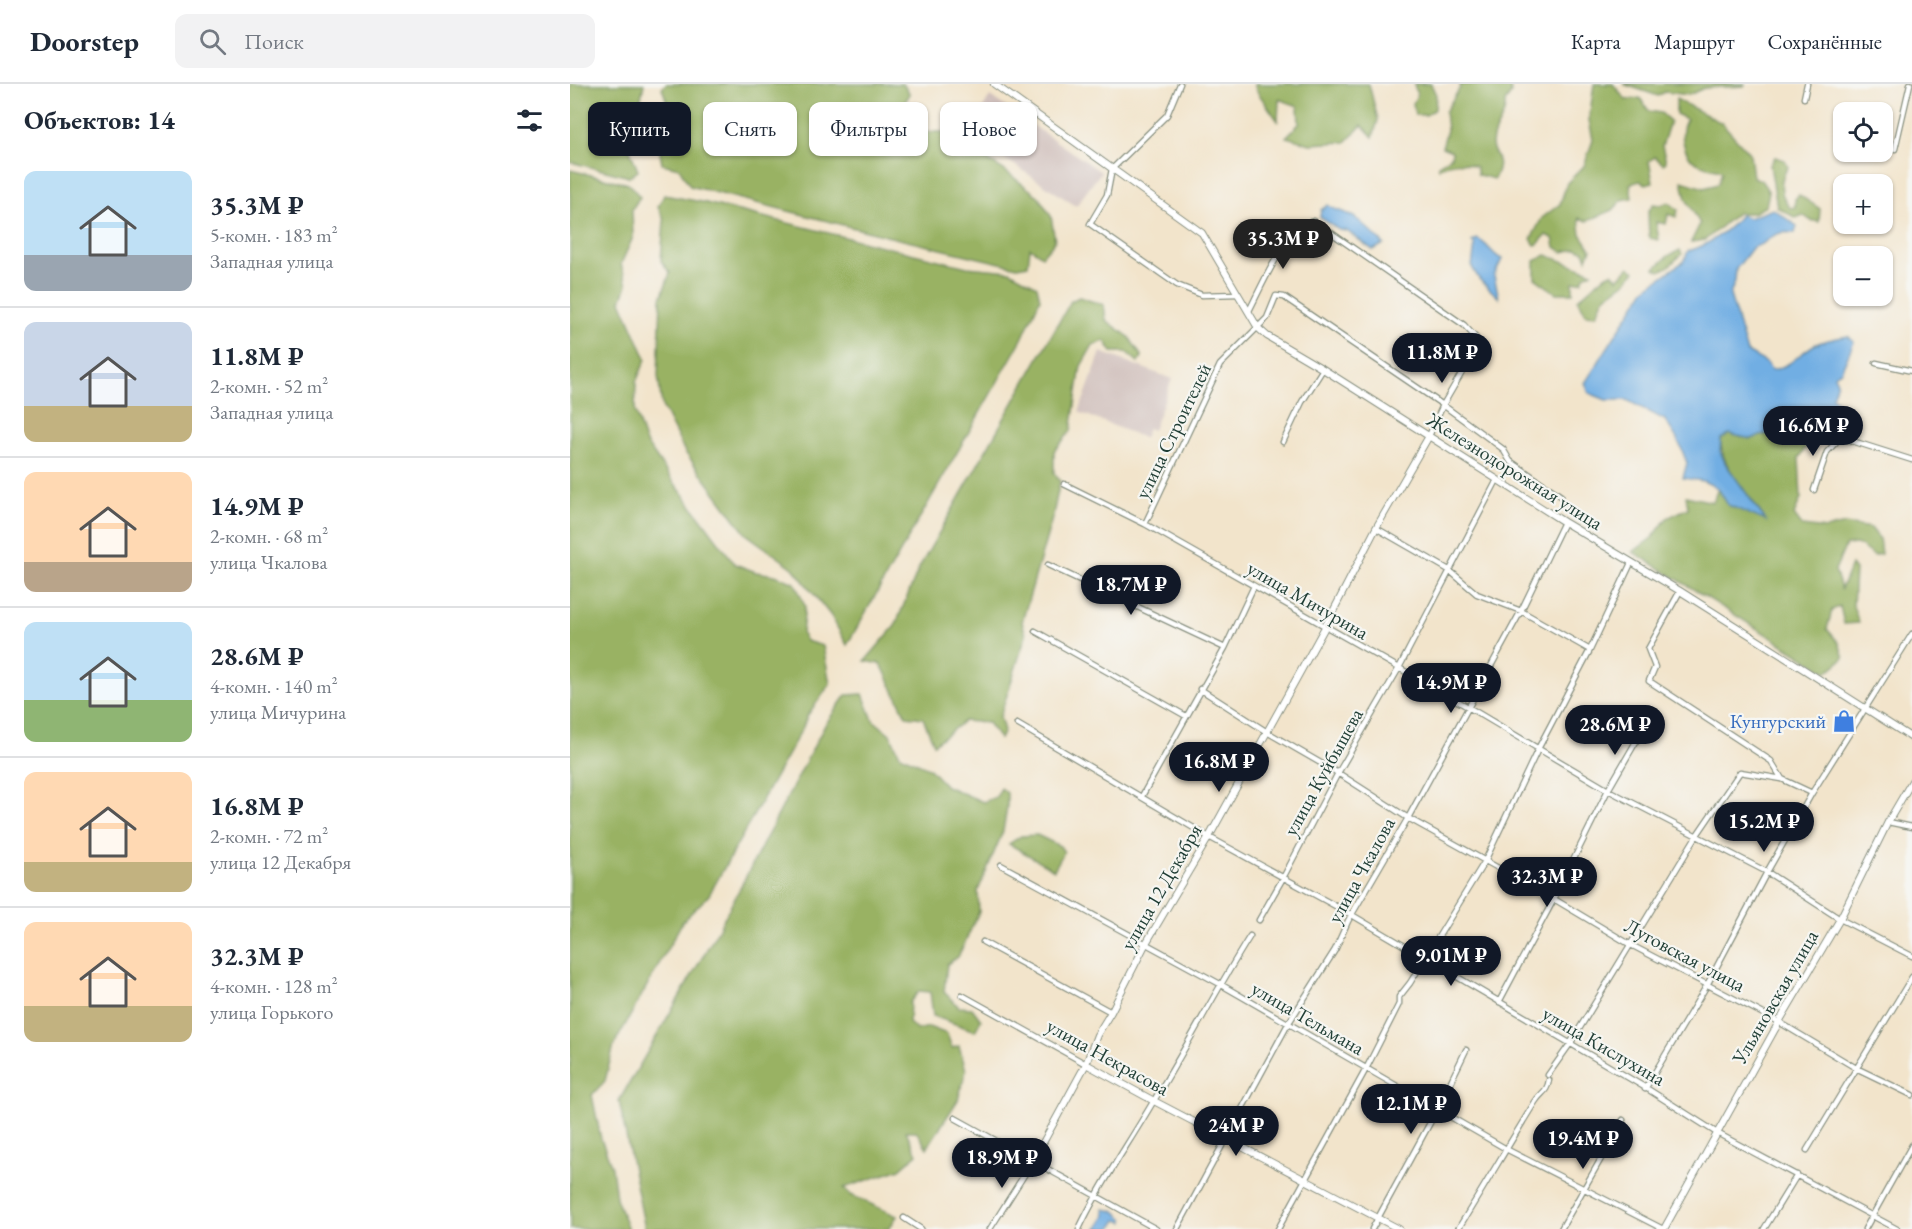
<!DOCTYPE html>
<html lang="ru">
<meta charset="utf-8">
<style>
body{margin:0;font-family:"EB Garamond",serif;background:#f2f2f3;color:#1f2937;height:100vh;display:flex;flex-direction:column;font-size:22px;white-space:nowrap}
*{box-sizing:border-box;margin:0}
p{font-size:20px;color:#747a83}
.icon{flex:none;width:33px;height:33px;fill:none;stroke:currentColor;stroke-width:2;stroke-linecap:round;stroke-linejoin:round}
.map{position:relative;flex:1;overflow:hidden}
.sheet{display:flex;flex-direction:column;background:#fff;width:570px}
.sheet>*{flex:none}
.banner{position:absolute;left:18px;top:18px;width:570px;height:54px;display:flex;gap:12px}
.fabs{position:absolute;left:1263px;top:18px;display:grid;gap:12px}
.fabs a{display:grid;place-items:center;width:60px;height:60px;border-radius:12px;background:#fff;box-shadow:0 2px 4px #0004;font-size:30px}
.price{position:absolute;translate:-50% -51px;padding:0 14px;border-radius:21px;background:#111827;color:#fff;font-size:20px;line-height:39px;filter:drop-shadow(0 2px 3px #0008)}
.price::after{content:'';position:absolute;left:50%;top:36px;width:18px;height:14px;margin-left:-9px;background:inherit;clip-path:polygon(0 0,100% 0,50% 100%)}
.price.selected{background:#222;color:#fff}
ul{padding:0;list-style:none}
li{display:flex;align-items:center;gap:18px;height:150px;padding:0 24px}
li+li{border-top:2px solid #e0e1e3}
li span{display:grid;place-items:center;flex:none;width:168px;height:120px;border-radius:12px;color:#555}
li>.icon{margin-inline-start:auto}
span .icon{width:72px;height:72px;fill:#fffc;stroke-width:1}
li b{font-size:26px}
h2{display:flex;justify-content:space-between;align-items:center;height:72px;padding:0 24px;font-size:26px}
.pill{padding:0 21px;border-radius:12px;background:#fff;box-shadow:0 2px 4px #0004;font-size:21px;line-height:54px}
.pill.selected{background:#111827;color:#fff}
header{display:flex;align-items:center;gap:36px;box-sizing:border-box;height:84px;padding:0 30px;background:#fff;border-bottom:2px solid #e0e1e3}
header strong{font-size:28px}
nav{display:flex;gap:33px;margin-inline-start:auto;font-size:21px}
.search{width:420px;height:54px;background:#f2f2f3;display:flex;align-items:center;gap:15px;box-sizing:border-box;padding:0 21px;border-radius:12px;color:#747a83;font-size:22px}
main{display:flex;flex:1;min-height:0}
.map>svg:first-child{display:block}
.industrial{fill:#d0c0bc}
.forest{fill:#99b264;stroke:#5c784c;stroke-width:1.5}
.water{fill:#71aee3;stroke:#48768c;stroke-width:1.5}
.lines{fill:none;stroke-linecap:round;stroke-linejoin:round}
.street-casing{stroke:#889080;stroke-width:7}
.secondary-casing{stroke:#889080;stroke-width:8}
.street{stroke:#fff;stroke-width:4.5}
.secondary{stroke:#fff;stroke-width:6}
.labels{text-anchor:middle;stroke-width:4.5;stroke-linejoin:round;paint-order:stroke}
.street-label{font-size:20px;fill:#1f3d34;stroke:#f6f6f2}
.shop-label{font-size:20px;fill:#366cbe;stroke:#f6f6f2;text-anchor:end}
</style>
<header>
<strong>Doorstep</strong>
<div class="search"><svg class="icon" aria-label="search" viewBox="0 0 24 24"><circle cx="10" cy="10" r="6"/><path d="M15 15l6 6"/></svg>Поиск</div>
<nav><a>Карта</a><a>Маршрут</a><a>Сохранённые</a></nav>
</header>
<main>
<section class="sheet">
<h2>Объектов: 14<svg class="icon" aria-label="filters" viewBox="0 0 24 24"><path d="M4 7h16M4 17h16"/><circle cx="9" cy="7" r="2"/><circle cx="15" cy="17" r="2"/></svg></h2>
<ul>
<li><span style="background:linear-gradient(#bfe0f5 70%,#9aa5b1 0)"><svg class="icon" aria-label="home" viewBox="0 0 24 24"><path d="M3 11l9-7 9 7M6 9v11h12V9"/></svg></span><div><b>35.3M ₽</b><p>5-комн. · 183 m²</p><p>Западная улица</p></div></li>
<li><span style="background:linear-gradient(#c9d6e8 70%,#c2b280 0)"><svg class="icon" aria-label="home" viewBox="0 0 24 24"><path d="M3 11l9-7 9 7M6 9v11h12V9"/></svg></span><div><b>11.8M ₽</b><p>2-комн. · 52 m²</p><p>Западная улица</p></div></li>
<li><span style="background:linear-gradient(#ffd9b3 75%,#b9a48a 0)"><svg class="icon" aria-label="home" viewBox="0 0 24 24"><path d="M3 11l9-7 9 7M6 9v11h12V9"/></svg></span><div><b>14.9M ₽</b><p>2-комн. · 68 m²</p><p>улица Чкалова</p></div></li>
<li><span style="background:linear-gradient(#bfe0f5 65%,#8fb573 0)"><svg class="icon" aria-label="home" viewBox="0 0 24 24"><path d="M3 11l9-7 9 7M6 9v11h12V9"/></svg></span><div><b>28.6M ₽</b><p>4-комн. · 140 m²</p><p>улица Мичурина</p></div></li>
<li><span style="background:linear-gradient(#ffd9b3 75%,#c2b280 0)"><svg class="icon" aria-label="home" viewBox="0 0 24 24"><path d="M3 11l9-7 9 7M6 9v11h12V9"/></svg></span><div><b>16.8M ₽</b><p>2-комн. · 72 m²</p><p>улица 12 Декабря</p></div></li>
<li><span style="background:linear-gradient(#ffd9b3 70%,#c2b280 0)"><svg class="icon" aria-label="home" viewBox="0 0 24 24"><path d="M3 11l9-7 9 7M6 9v11h12V9"/></svg></span><div><b>32.3M ₽</b><p>4-комн. · 128 m²</p><p>улица Горького</p></div></li>
</ul>
</section>
<div class="map">
<svg width="1342" height="1145" viewBox="0 0 1342 1145">
<rect width="100%" height="100%" fill="#f6f6f2"/>
<filter id="ink" filterUnits="userSpaceOnUse"><feTurbulence type="fractalNoise" baseFrequency=".0167" numOctaves="2"/><feDisplacementMap in="SourceGraphic" scale="12" xChannelSelector="R" yChannelSelector="G"/><feConvolveMatrix kernelMatrix="1 2 1 2 8 2 1 2 1" color-interpolation-filters="sRGB"/></filter>
<filter id="wash" filterUnits="userSpaceOnUse"><feTurbulence type="fractalNoise" baseFrequency=".008" numOctaves="4" result="noise"/><feDisplacementMap in="SourceGraphic" scale="24" xChannelSelector="R" yChannelSelector="G"/><feGaussianBlur stdDeviation="1.35" result="paint"/><feColorMatrix in="noise" values="0 0 0 0 0 0 0 0 0 0 0 0 0 0 0 0 0 1.4 0 .05"/><feComposite in="paint" operator="in"/></filter>
<g filter="url(#wash)">
<rect width="100%" height="100%" fill="#f2e4cb"/>
<path class="industrial" d="M 420,12 L 531,88 L 506,122 L 398,50 Z
M 531,268 L 602,295 L 583,346 L 578,344 L 574,354 L 509,328 Z"/>
<path class="forest" d="M 0,0 L 74,0 L 70,19 L 57,58 L 68,87 L 59,93 L 0,78 Z
M 96,0 L 333,0 L 340,10 L 328,29 L 331,40 L 343,48 L 373,48 L 434,86 L 468,112 L 481,132 L 485,157 L 472,172 L 460,164 L 458,181 L 447,183 L 316,152 L 120,102 L 109,84 L 92,80 L 86,44 L 98,21 L 92,4 Z
M 684,0 L 799,0 L 808,36 L 803,53 L 792,41 L 776,58 L 740,60 L 716,53 L 729,40 L 728,22 L 709,15 L 708,37 L 688,9 Z
M 844,0 L 861,0 L 866,11 L 865,25 L 856,31 L 845,31 L 843,19 L 847,11 Z
M 890,0 L 940,0 L 941,10 L 935,18 C 936,35 926,40 923,54 C 918,73 937,70 924,95 L 908,91 L 906,83 C 892,77 882,77 869,84 L 868,81 L 881,73 L 882,67 L 872,63 L 877,46 L 875,28 L 890,4 Z
M 1024,0 L 1043,0 L 1056,16 L 1070,14 L 1079,27 L 1091,29 L 1100,37 L 1092,62 L 1096,78 L 1093,80 L 1085,73 L 1079,77 L 1083,98 L 1076,100 L 1070,97 L 1060,100 L 1062,114 L 1052,116 L 1043,126 L 1017,137 L 1009,134 L 1011,150 L 1021,165 L 1017,175 L 1014,167 L 1006,165 L 993,168 L 985,163 L 983,154 L 976,151 L 968,160 L 965,161 L 961,155 L 972,134 L 990,120 L 997,99 L 1014,82 L 1023,56 L 1019,36 Z
M 1053,0 L 1175,0 L 1174,2 L 1134,4 L 1119,11 L 1095,8 L 1088,12 Z
M 1106,15 L 1152,39 L 1180,70 L 1183,93 L 1191,96 L 1199,108 L 1196,122 L 1183,129 L 1167,129 L 1135,156 L 1121,158 L 1130,140 L 1116,115 L 1112,97 L 1134,104 L 1148,100 L 1152,87 C 1145,84 1132,83 1125,78 C 1112,68 1109,47 1117,35 L 1106,30 Z
M 1205,73 L 1215,76 L 1218,83 C 1209,96 1209,111 1220,124 L 1225,123 L 1225,115 L 1229,111 L 1250,125 L 1249,138 L 1240,136 L 1233,131 L 1226,134 L 1207,123 L 1200,81 Z
M 0,86 L 59,100 L 70,113 L 62,125 L 63,153 L 51,180 L 57,201 L 51,217 L 76,275 L 66,298 L 65,327 L 75,357 L 97,389 L 165,480 L 186,488 L 205,491 L 225,499 L 235,522 L 232,550 L 236,557 L 253,562 L 260,600 L 237,632 L 233,643 L 139,811 L 113,837 L 44,961 L 35,997 L 22,1011 L 31,1055 L 42,1083 L 46,1114 L 58,1145 L 0,1145 Z
M 94,111 L 132,118 L 397,183 L 440,187 L 467,202 L 470,215 L 452,255 L 277,561 L 261,532 L 223,484 L 176,450 L 115,368 L 92,322 L 88,292 L 91,214 L 100,189 L 91,177 L 94,136 L 88,123 Z
M 1098,118 L 1108,126 L 1106,133 L 1098,130 L 1096,140 L 1086,138 L 1089,156 L 1079,154 L 1078,128 L 1083,120 L 1091,121 Z
M 1110,166 L 1112,170 L 1098,183 L 1090,187 L 1085,184 L 1098,172 Z
M 976,171 L 1022,188 L 1014,192 L 1012,197 L 1003,198 L 1003,209 L 986,209 L 965,194 L 965,177 Z
M 1059,183 L 1065,187 L 1056,198 L 1034,214 L 1026,231 L 1016,230 L 1008,215 L 1035,192 L 1042,189 L 1048,195 Z
M 509,213 L 534,221 L 536,236 L 559,253 L 572,273 L 568,278 L 556,268 L 542,268 L 535,257 L 523,261 L 511,282 L 501,347 L 484,367 L 484,389 L 490,397 L 483,431 L 452,538 L 456,551 L 430,633 L 434,647 L 430,655 L 418,639 L 394,637 L 364,660 L 353,634 L 336,632 L 311,580 L 295,577 L 325,542 L 349,484 L 501,217 Z
M 1225,336 L 1251,339 L 1229,374 L 1231,414 L 1224,431 L 1232,442 L 1256,445 L 1275,440 L 1301,444 L 1309,454 L 1311,470 L 1304,472 L 1287,460 L 1276,461 L 1265,486 L 1271,505 L 1281,481 L 1285,486 L 1283,522 L 1289,539 L 1274,540 L 1270,522 L 1262,526 L 1257,545 L 1269,559 L 1274,574 L 1257,588 L 1063,468 L 1083,453 L 1097,434 L 1118,424 L 1116,412 L 1143,418 L 1148,404 L 1158,421 L 1195,436 C 1182,411 1149,384 1151,355 L 1159,350 L 1181,355 L 1202,348 Z
M 293,610 L 303,636 L 320,650 L 330,671 L 359,684 L 376,702 L 413,718 L 426,713 L 431,704 L 437,709 L 437,723 L 433,747 L 408,807 L 409,828 L 388,873 L 377,880 L 374,908 L 389,923 L 402,924 L 411,936 L 405,947 L 363,932 L 360,908 L 349,907 L 340,918 L 339,939 L 347,946 L 359,943 L 377,950 L 382,964 L 389,962 L 396,986 L 388,1016 L 357,1064 L 346,1047 L 336,1047 L 347,1070 L 330,1085 L 274,1104 L 281,1111 L 327,1132 L 319,1145 L 75,1145 L 49,1017 L 147,848 L 255,641 L 276,611 Z
M 467,751 L 490,762 L 494,768 L 484,786 L 439,760 L 451,752 Z"/>
<path class="water" d="M 758,121 C 767,128 779,128 788,136 C 797,143 805,152 814,160 L 803,166 L 777,147 L 769,146 L 750,133 L 751,126 Z
M 1203,125 L 1227,142 L 1225,149 C 1197,146 1203,159 1183,163 L 1166,185 L 1165,197 L 1160,211 L 1177,268 L 1195,278 L 1202,286 C 1220,283 1229,270 1244,261 C 1254,256 1266,254 1278,252 L 1284,258 L 1271,287 L 1264,291 L 1267,298 L 1262,313 L 1277,325 L 1274,335 L 1251,339 L 1225,336 L 1202,348 L 1181,355 L 1159,350 L 1151,355 L 1150,367 L 1155,379 L 1196,437 L 1158,421 L 1148,404 L 1133,397 L 1113,394 L 1117,379 L 1108,356 L 1095,336 L 1057,316 L 1036,316 L 1019,309 L 1015,299 L 1075,205 L 1114,177 L 1118,167 C 1136,163 1159,146 1171,131 L 1179,134 Z
M 907,155 C 919,160 921,170 932,175 L 924,192 L 929,214 L 909,195 L 902,183 L 905,161 L 902,158 Z
M 534,1125 L 545,1127 L 554,1135 L 554,1138 L 547,1136 L 541,1145 L 527,1145 L 535,1132 Z"/>
</g>
<g filter="url(#ink)">
<g class="lines">
<g class="street-casing">
<path id="street" d="M 610,0 L 597,31 L 542,85 L 537,111 L 520,140 L 607,201 L 632,211 L 668,210
M 1234,14 L 1237,0
M 1325,65 L 1340,0
M 679,227 C 691,204 717,141 744,137 L 894,241 L 906,254 L 905,266 L 873,321 L 859,352
M 1306,279 L 1342,287
M 713,358 L 732,318 L 753,285
M 494,400 L 575,440 L 898,623 L 1038,706 L 1197,788 L 1270,835 L 1342,872
M 1244,406 L 1257,368 L 1268,356 L 1279,356 L 1342,376
M 575,440 L 650,281 L 697,234 L 706,212 L 714,213 L 873,321 L 933,365 L 940,377 L 991,412
M 806,444 L 879,486 L 907,510 L 951,527 L 1020,566
M 478,481 L 655,564
M 1110,507 L 1078,565 L 1085,583 L 1079,597 L 1201,677 L 1212,695 L 1242,709
M 465,547 L 616,632
M 630,605 L 697,648 L 768,689 L 838,734 L 984,815 L 1061,861 L 1209,938 L 1286,984 L 1342,1011
M 447,640 L 639,753 L 782,831 L 1076,1004 L 1147,1049 L 1327,1145
M 572,712 L 655,564 L 684,502
M 1318,738 L 1342,743
M 431,781 L 650,900 L 938,1066 L 1093,1145
M 689,836 L 713,794 L 768,689 L 829,584 L 927,396
M 413,858 L 541,928
M 392,911 L 516,980
M 929,918 L 984,815 L 1038,706 L 1071,649
M 978,991 L 1000,960 L 1127,751 L 1170,688 L 1212,695
M 1075,1005 L 1137,901 L 1197,788 L 1242,709 L 1342,550
M 385,1034 L 586,1145
M 1237,1066 L 1342,893
M 334,1134 L 351,1145
M 420,1145 L 463,1077
M 509,1145 C 530,1100 558,1061 583,1018 C 617,963 646,906 680,852
M 607,1145 L 718,940 L 765,866 L 778,837 L 838,734 L 951,527 L 994,438
M 708,1145 L 796,985 L 829,920 L 829,913 L 840,899 L 915,777 L 968,665 L 1020,566 L 1061,479
M 802,1145 L 867,1026 L 896,966
M 888,1145 C 914,1103 939,1060 965,1018 C 971,1008 977,1009 979,996
M 991,1145 L 1053,1036
M 1194,1145 L 1227,1091
M 1295,1145 L 1342,1061"/>
</g>
<g class="secondary-casing">
<path id="secondary" d="M 424,0 L 632,149 L 688,244 L 697,252 L 753,285 L 994,438 L 1110,507 L 1342,654
M 516,980 L 584,1017 L 829,1145
M 463,1077 L 516,980 L 527,951 L 541,928 L 575,861 L 639,753 L 755,543 L 806,444 L 859,352
M 1094,1145 L 1209,938 L 1270,835 L 1318,738 L 1342,697"/>
</g>
<use href="#street" class="street"/>
<use href="#secondary" class="secondary"/>
</g>
</g>
<defs>
<g id="shop-bare" transform="scale(1.8)"><path d="M-5-2.5h2.3a2.7 3.5 0 0 1 5.4 0H5L5.5 6h-11ZM-1.5-2.5h3a1.5 2.3 0 0 0-3 0Z" fill="#3f7fe0" stroke="#f6f6f2" stroke-width="2.5" paint-order="stroke"/></g>
</defs>
<g fill-rule="evenodd">
<use href="#shop-bare" x="1274" y="637"/>
</g>
<g class="labels">
<g class="street-label">
<text transform="translate(603 347) rotate(-64)" y="7">улица Строителей</text>
<text transform="translate(945 387) rotate(32)" y="7">Железнодорожная улица</text>
<text transform="translate(738 516) rotate(30)" y="7">улица Мичурина</text>
<text transform="translate(753 688) rotate(-61)" y="7">улица Куйбышева</text>
<text transform="translate(791 786) rotate(-61)" y="7">улица Чкалова</text>
<text transform="translate(591 803) rotate(-60)" y="7">улица 12 Декабря</text>
<text transform="translate(1115 871) rotate(28)" y="7">Луговская улица</text>
<text transform="translate(1205 913) rotate(-60)" y="7">Ульяновская улица</text>
<text transform="translate(738 934) rotate(30)" y="7">улица Тельмана</text>
<text transform="translate(1034 962) rotate(30)" y="7">улица Кислухина</text>
<text transform="translate(538 973) rotate(29)" y="7">улица Некрасова</text>
</g>
<g class="shop-label">
<text x="1256" y="644">Кунгурский</text>
</g>
</g>
</svg>
<div class="fabs">
<a><svg class="icon" aria-label="locate" viewBox="0 0 24 24"><circle cx="12" cy="12" r="6"/><path d="M12 2v4M12 18v4M2 12h4M18 12h4"/></svg></a>
<a>+</a>
<a>−</a>
</div>
<b class="price selected" style="left:713px;top:186px">35.3M ₽</b>
<b class="price" style="left:872px;top:300px">11.8M ₽</b>
<b class="price" style="left:1243px;top:373px">16.6M ₽</b>
<b class="price" style="left:561px;top:532px">18.7M ₽</b>
<b class="price" style="left:881px;top:630px">14.9M ₽</b>
<b class="price" style="left:1045px;top:672px">28.6M ₽</b>
<b class="price" style="left:649px;top:709px">16.8M ₽</b>
<b class="price" style="left:1194px;top:769px">15.2M ₽</b>
<b class="price" style="left:977px;top:824px">32.3M ₽</b>
<b class="price" style="left:881px;top:903px">9.01M ₽</b>
<b class="price" style="left:841px;top:1051px">12.1M ₽</b>
<b class="price" style="left:666px;top:1073px">24M ₽</b>
<b class="price" style="left:1013px;top:1086px">19.4M ₽</b>
<b class="price" style="left:432px;top:1105px">18.9M ₽</b>
<div class="banner">
<a class="pill selected">Купить</a>
<a class="pill">Снять</a>
<a class="pill">Фильтры</a>
<a class="pill">Новое</a>
</div>
</div>
</main>
